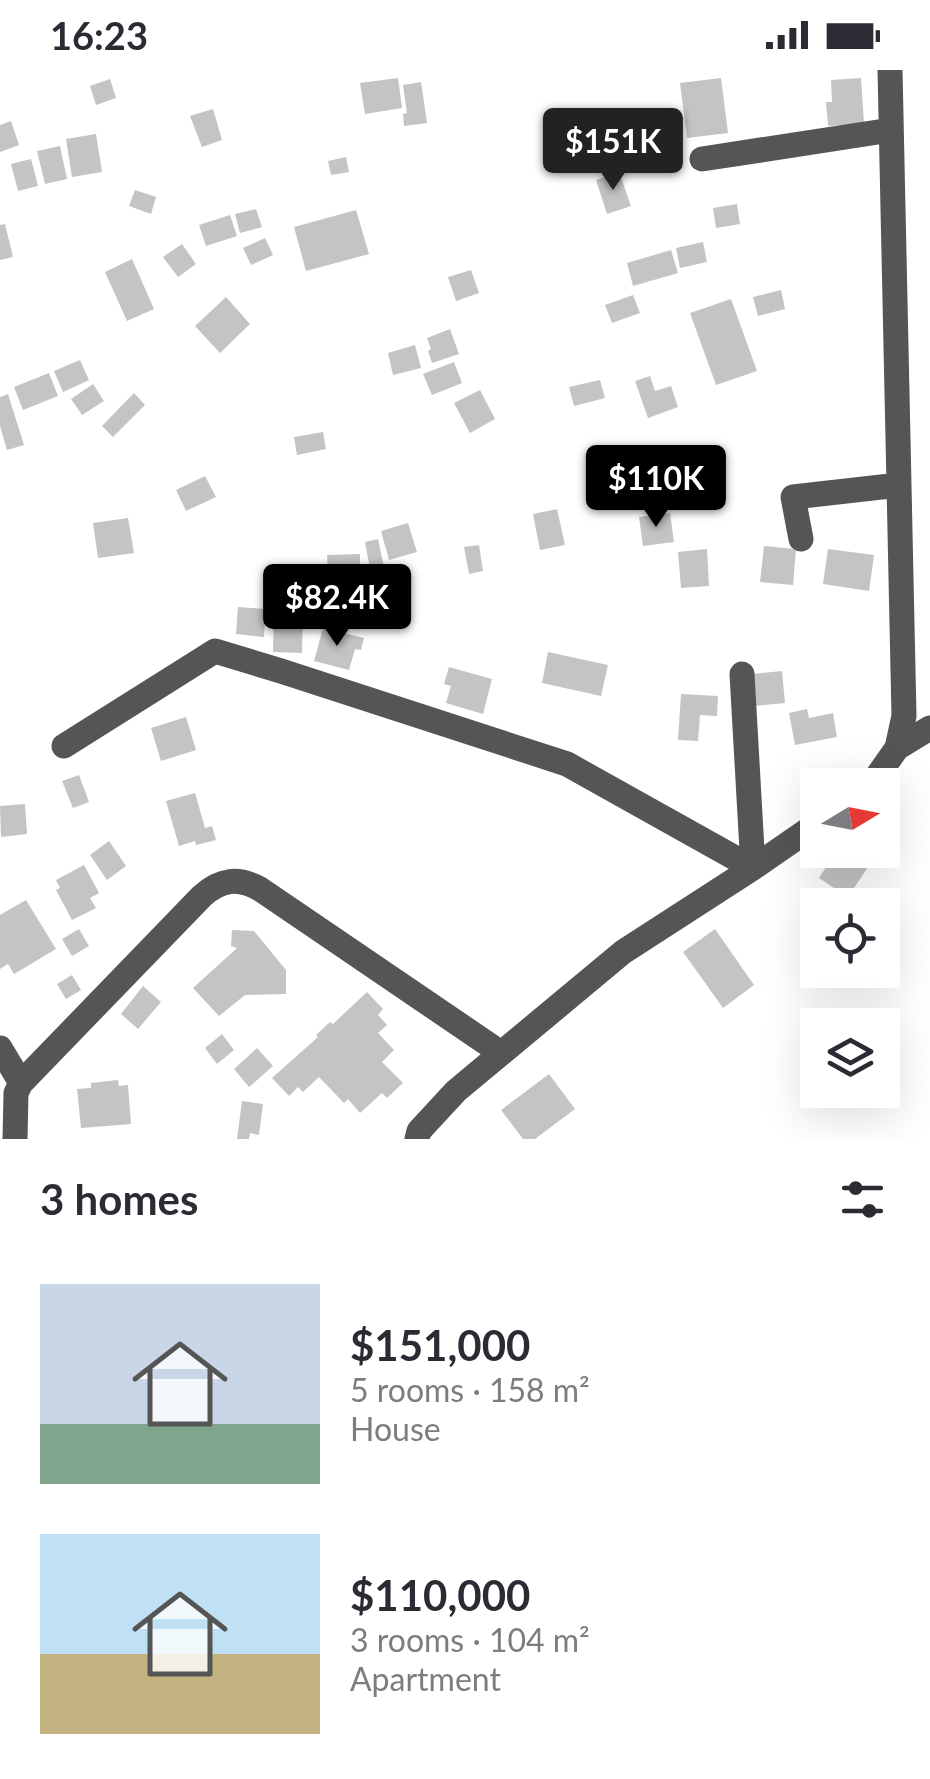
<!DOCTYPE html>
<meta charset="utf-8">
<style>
body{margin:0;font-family:Lato,sans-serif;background:#f7f7f7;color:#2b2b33;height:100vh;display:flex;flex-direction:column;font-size:38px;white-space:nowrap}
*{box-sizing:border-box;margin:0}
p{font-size:32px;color:#7c7c81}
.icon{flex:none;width:55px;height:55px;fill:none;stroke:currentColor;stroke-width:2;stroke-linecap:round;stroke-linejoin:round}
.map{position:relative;height:1069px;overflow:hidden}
.drawer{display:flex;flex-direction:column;background:#fff;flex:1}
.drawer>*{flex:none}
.needle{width:65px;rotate:80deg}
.tools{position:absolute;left:800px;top:698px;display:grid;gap:20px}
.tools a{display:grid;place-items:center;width:100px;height:100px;border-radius:0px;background:#fff;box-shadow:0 10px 40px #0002;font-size:50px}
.price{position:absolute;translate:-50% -85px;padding:0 22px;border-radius:10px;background:#000;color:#fff;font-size:32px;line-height:65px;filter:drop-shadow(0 2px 5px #0008)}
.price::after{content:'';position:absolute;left:50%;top:60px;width:30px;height:22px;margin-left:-15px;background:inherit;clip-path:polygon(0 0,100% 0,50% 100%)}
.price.current{background:#222;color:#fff}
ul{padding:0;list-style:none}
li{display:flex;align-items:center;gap:30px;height:250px;padding:0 40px}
li span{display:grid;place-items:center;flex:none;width:280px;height:200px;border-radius:0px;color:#555}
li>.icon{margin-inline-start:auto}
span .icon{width:120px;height:120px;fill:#fffc;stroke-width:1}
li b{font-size:42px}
h2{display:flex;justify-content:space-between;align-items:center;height:120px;padding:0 40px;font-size:42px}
.status{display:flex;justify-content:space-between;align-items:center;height:70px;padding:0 50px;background:#fff;direction:ltr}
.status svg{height:28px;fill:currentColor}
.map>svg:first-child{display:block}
.building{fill:#c4c4c4}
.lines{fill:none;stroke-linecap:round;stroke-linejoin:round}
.minor{stroke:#555;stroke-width:25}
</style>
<div class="status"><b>16:23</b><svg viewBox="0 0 49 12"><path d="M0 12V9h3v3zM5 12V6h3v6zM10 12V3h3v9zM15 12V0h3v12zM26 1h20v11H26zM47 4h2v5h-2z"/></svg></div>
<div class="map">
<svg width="930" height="1069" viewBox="0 0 930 1069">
<rect width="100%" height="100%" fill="#fff"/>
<path class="building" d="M 398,8 L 402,38 L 365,44 L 360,13 Z
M 721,8 L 728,63 L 687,68 L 680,13 Z
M 861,8 L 864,54 L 828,56 L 826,32 L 832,32 L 831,10 Z
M 110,9 L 116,28 L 96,35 L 90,16 Z
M 421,12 L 427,53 L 404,56 L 403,44 L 407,43 L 403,15 Z
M 213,39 L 222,70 L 202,77 L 190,46 Z
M 11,51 L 19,75 L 0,82 L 0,55 Z
M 96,64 L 102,102 L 72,107 L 66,69 Z
M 626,70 L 634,94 L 619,99 L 611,75 Z
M 60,76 L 67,109 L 45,114 L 37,81 Z
M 346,87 L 349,102 L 331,105 L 328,91 Z
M 31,89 L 38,116 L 18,121 L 11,94 Z
M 619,102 L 631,136 L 607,144 L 596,110 Z
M 135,120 L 156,127 L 151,144 L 129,136 Z
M 737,134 L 740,154 L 716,158 L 713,138 Z
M 256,139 L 262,157 L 240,163 L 235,144 Z
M 356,140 L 369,184 L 306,201 L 294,157 Z
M 230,145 L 237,166 L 206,176 L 199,155 Z
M 5,154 L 13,187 L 0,190 L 0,155 Z
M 265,168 L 273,185 L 251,195 L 243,178 Z
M 703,172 L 707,192 L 680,198 L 676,178 Z
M 182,174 L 196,194 L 178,207 L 163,187 Z
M 671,180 L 678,203 L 633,216 L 627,193 Z
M 132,189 L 154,239 L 127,251 L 105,202 Z
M 471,200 L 479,223 L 456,231 L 448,207 Z
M 781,220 L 785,239 L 758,246 L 753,227 Z
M 633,225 L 640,243 L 612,253 L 605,235 Z
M 226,227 L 250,254 L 220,283 L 195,256 Z
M 731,229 L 757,301 L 716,315 L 690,243 Z
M 450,259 L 459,284 L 432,293 L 428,281 L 431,279 L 427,268 Z
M 415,275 L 421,298 L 393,305 L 388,283 Z
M 80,290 L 89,310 L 63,322 L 54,301 Z
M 454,292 L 462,313 L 432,325 L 423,304 Z
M 49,303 L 58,326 L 23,340 L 14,317 Z
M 650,306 L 655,321 L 671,316 L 678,337 L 648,348 L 635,311 Z
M 600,310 L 605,328 L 574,336 L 569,317 Z
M 93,314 L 104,331 L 82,345 L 71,329 Z
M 480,320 L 495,349 L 470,363 L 454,333 Z
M 134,323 L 145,335 L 113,367 L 102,356 Z
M 8,324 L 24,375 L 7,380 L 0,356 L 0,327 Z
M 323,362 L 326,379 L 297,385 L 294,367 Z
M 205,406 L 216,427 L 186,441 L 176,420 Z
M 557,439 L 565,475 L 540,480 L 533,444 Z
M 670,443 L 674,472 L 643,476 L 639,447 Z
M 128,448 L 134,483 L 98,488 L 93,453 Z
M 408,453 L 417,482 L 389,490 L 381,461 Z
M 378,469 L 385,502 L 371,504 L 365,472 Z
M 479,475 L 483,501 L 469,504 L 464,477 Z
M 764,476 L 796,479 L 793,515 L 760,512 Z
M 707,479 L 709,516 L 681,518 L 678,482 Z
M 828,479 L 874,485 L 869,521 L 823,514 Z
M 360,484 L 360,500 L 328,502 L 327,485 Z
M 238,537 L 266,539 L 264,567 L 236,564 Z
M 274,540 L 303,540 L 302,583 L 273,582 Z
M 323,558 L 364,568 L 361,580 L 355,579 L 349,600 L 314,591 Z
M 548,582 L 608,595 L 601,626 L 542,613 Z
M 449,597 L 492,609 L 483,644 L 446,633 L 451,616 L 444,614 Z
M 782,601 L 785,633 L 754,636 L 751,604 Z
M 681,624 L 718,626 L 717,646 L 700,645 L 698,671 L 678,670 Z
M 807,639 L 809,648 L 833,643 L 837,667 L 795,675 L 789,643 Z
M 186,647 L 196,680 L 161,691 L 151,658 Z
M 79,705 L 89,732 L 73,738 L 62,711 Z
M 195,723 L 205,758 L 212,756 L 216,770 L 196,775 L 195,771 L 179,776 L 166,731 Z
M 25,734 L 27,764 L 1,767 L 0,736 Z
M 109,771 L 126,796 L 107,810 L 90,785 Z
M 837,780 L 862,780 L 874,788 L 848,827 L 819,808 Z
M 84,795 L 99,823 L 90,828 L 96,838 L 72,850 L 56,820 L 60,818 L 56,810 Z
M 26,830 L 56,879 L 14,904 L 8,894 L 0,899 L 0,845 Z
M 79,859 L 89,876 L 72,886 L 62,869 Z
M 715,859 L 754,915 L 723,938 L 683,882 Z
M 232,860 L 254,861 L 286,900 L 286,924 L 245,925 L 219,946 L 193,918 L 237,878 L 231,876 Z
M 72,905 L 81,920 L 66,929 L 57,914 Z
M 143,916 L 161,932 L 138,959 L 121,944 Z
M 367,922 L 383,939 L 378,945 L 387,955 L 378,963 L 394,980 L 382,992 L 403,1013 L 387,1028 L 382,1023 L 360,1043 L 348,1029 L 344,1033 L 319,1007 L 303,1022 L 298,1017 L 289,1026 L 272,1008 L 318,967 L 316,965 L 330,952 L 333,954 Z
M 222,964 L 234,980 L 217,994 L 205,978 Z
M 257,978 L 273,996 L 249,1017 L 234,999 Z
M 549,1004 L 575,1039 L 535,1069 L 523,1069 L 501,1040 Z
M 118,1010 L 119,1016 L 128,1015 L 131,1054 L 81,1058 L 77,1019 L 91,1018 L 91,1013 Z
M 242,1031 L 263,1034 L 259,1065 L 250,1063 L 249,1069 L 237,1069 Z"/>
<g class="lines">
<path class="minor" d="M 702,89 L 891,60
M 801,469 L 793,427 L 899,415
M 64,676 L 215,581 L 281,601 L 567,694 L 753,798 L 742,604
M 897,678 L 930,658
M 871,715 L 897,678 L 904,646 L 890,0
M 0,978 L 21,1013 L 16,1023 L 15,1069
M 21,1013 L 202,826 C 221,809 238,807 260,819 L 501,983
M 417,1069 L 419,1061 L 456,1021 L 623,882 L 753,798 L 818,753"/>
</g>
</svg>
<div class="tools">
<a><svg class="needle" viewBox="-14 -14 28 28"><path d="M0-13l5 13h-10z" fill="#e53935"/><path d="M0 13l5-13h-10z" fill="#7c7c81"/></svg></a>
<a><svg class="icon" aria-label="locate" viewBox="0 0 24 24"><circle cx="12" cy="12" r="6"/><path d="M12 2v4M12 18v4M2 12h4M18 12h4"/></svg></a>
<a><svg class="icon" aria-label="layers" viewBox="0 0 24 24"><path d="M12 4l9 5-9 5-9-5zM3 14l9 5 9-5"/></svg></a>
</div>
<b class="price current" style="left:613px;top:123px">$151K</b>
<b class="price" style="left:656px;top:460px">$110K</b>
<b class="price" style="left:337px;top:579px">$82.4K</b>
</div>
<section class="drawer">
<h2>3 homes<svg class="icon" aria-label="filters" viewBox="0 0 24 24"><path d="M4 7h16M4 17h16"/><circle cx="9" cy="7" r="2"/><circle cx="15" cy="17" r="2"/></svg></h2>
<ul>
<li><span style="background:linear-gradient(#c9d6e8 70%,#7fa58c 0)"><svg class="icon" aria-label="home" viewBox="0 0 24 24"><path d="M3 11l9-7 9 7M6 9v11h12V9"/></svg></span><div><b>$151,000</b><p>5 rooms · 158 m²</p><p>House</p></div></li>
<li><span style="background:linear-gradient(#bfe0f5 60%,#c2b280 0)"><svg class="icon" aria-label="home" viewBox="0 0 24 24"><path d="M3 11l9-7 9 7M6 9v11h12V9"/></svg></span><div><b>$110,000</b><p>3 rooms · 104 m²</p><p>Apartment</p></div></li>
</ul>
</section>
